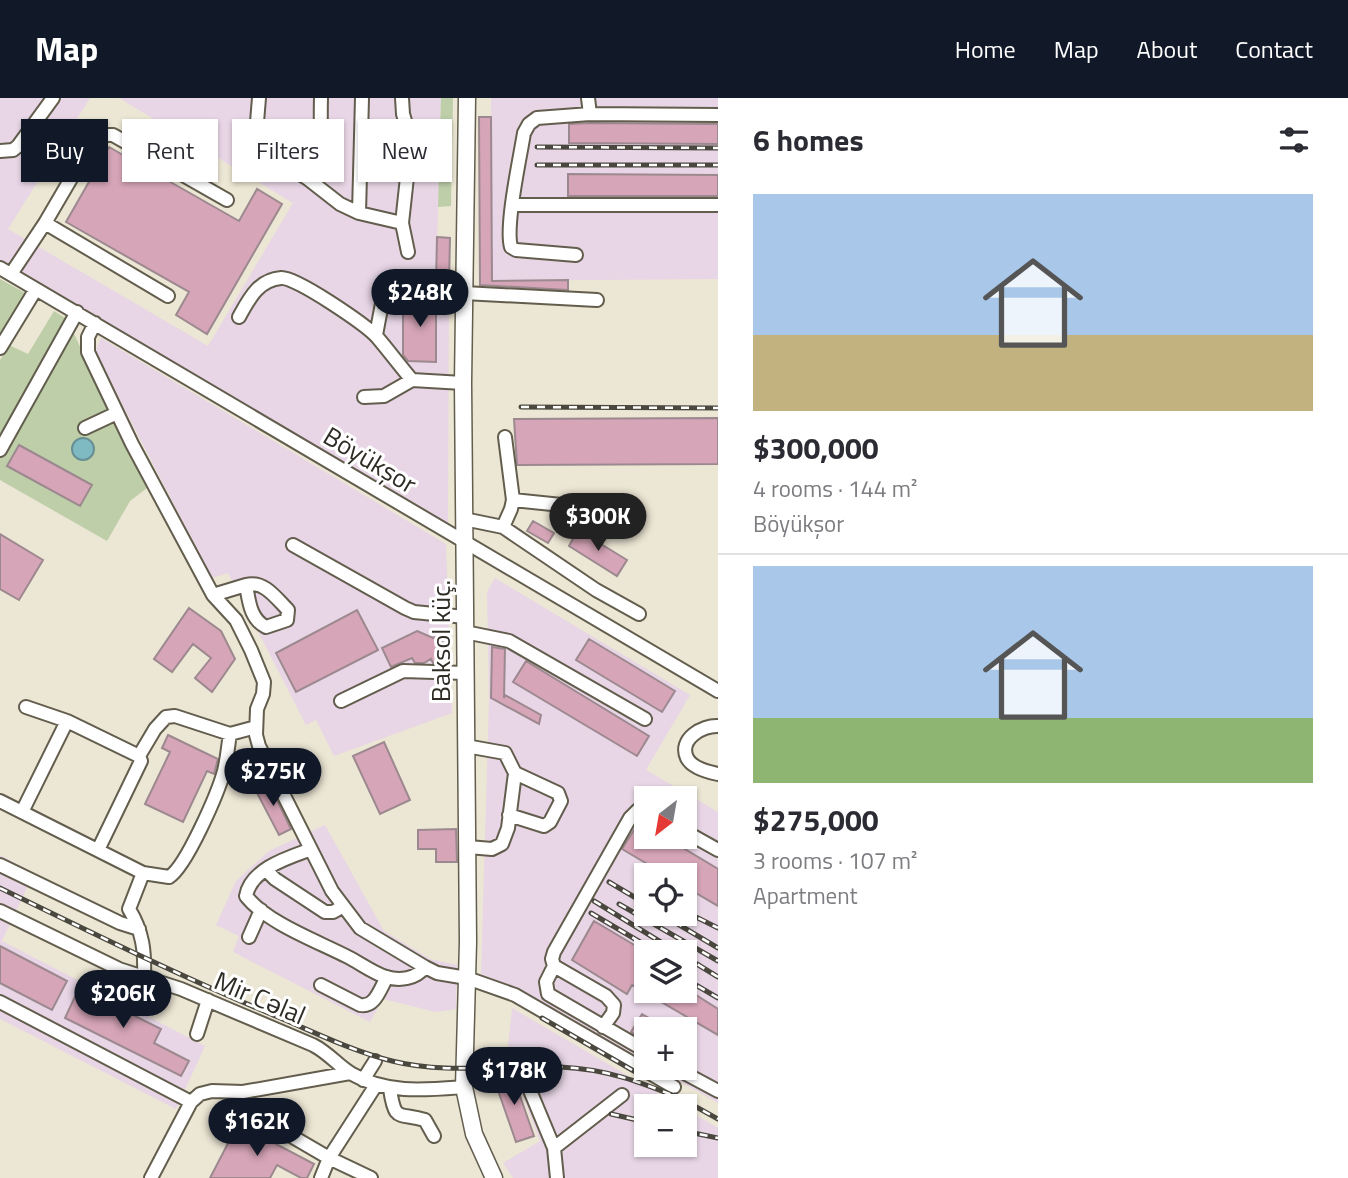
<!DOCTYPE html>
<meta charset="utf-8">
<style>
body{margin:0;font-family:"Titillium Web",sans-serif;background:#f7f7f7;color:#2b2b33;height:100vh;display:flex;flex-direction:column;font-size:26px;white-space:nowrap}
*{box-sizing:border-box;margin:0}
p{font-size:23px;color:#7c7c81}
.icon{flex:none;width:38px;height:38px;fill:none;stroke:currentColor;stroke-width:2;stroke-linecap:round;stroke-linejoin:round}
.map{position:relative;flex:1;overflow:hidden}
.panel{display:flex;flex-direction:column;background:#fff;width:630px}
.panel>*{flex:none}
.hud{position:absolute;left:21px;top:21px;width:592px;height:63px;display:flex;gap:14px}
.needle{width:46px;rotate:211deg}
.tools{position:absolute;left:634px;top:688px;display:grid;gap:14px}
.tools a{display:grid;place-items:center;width:63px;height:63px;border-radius:0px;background:#fff;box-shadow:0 2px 5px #0004;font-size:35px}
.price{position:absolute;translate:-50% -60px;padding:0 16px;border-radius:24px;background:#111827;color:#fff;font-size:23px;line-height:46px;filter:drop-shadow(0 2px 4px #0008)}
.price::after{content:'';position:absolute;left:50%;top:42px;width:21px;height:16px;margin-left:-10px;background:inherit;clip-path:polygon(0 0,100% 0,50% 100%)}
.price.active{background:#222;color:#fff}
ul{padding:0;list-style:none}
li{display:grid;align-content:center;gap:14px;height:371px;padding:0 35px}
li+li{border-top:2px solid #e1e1e2}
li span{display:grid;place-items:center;height:217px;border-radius:0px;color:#555}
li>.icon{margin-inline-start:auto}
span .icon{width:126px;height:126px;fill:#fffc;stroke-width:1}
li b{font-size:30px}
h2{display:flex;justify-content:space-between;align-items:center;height:84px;padding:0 35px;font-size:30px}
.chip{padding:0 24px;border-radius:0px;background:#fff;box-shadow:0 2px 5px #0004;font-size:24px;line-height:63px}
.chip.active{background:#111827;color:#fff}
header{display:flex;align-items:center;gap:42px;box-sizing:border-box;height:98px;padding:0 35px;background:#111827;color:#fff}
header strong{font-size:33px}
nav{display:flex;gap:38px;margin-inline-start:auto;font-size:24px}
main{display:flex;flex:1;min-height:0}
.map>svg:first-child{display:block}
.industrial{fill:#e8d6e6;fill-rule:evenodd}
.green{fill:#bdcea9}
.water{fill:#7fbac3;stroke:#678f94;stroke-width:2}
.building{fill:#d6a5b7;stroke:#9c898f;stroke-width:2}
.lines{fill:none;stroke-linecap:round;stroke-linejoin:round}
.minor-casing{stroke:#625d4d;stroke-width:16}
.major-casing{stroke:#625d4d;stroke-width:19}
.minor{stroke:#fff;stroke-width:12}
.major{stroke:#fff;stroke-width:16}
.rail-casing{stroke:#49473e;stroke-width:5}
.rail{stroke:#fff;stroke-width:2.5;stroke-dasharray:8;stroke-linecap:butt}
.labels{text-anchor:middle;stroke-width:6;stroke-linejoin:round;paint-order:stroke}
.street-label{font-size:26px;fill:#2e2c25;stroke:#fff}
</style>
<header>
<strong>Map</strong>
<nav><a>Home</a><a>Map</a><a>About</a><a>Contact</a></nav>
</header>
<main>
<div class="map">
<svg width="718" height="1080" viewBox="0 0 718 1080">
<rect width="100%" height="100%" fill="#ece6d4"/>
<path class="industrial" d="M 0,0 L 90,0 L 8,131 L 208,248 L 293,105 L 119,0 L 441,0 L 436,184 L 449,185 L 448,425 L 0,163 Z
M 491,0 L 718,0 L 718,181 L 492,183 Z
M 101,240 L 446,446 L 452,615 L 334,658 L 316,622 L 306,627 L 228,475 L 212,480 L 95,254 Z
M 495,480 L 690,597 L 646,672 L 718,714 L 718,1005 L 656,970 L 684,970 L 684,931 L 646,931 L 646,964 L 519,891 L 481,876 L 489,602 L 487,494 ZM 646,700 L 684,700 L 684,738 L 646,738 ZM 646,777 L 684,777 L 684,816 L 646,816 ZM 646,854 L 684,854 L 684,892 L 646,892 Z
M 325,727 L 384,833 L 430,861 L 457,867 L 456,911 L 436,914 L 383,901 L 370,924 L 233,854 L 239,838 L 216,827 L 236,783 L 269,753 Z
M 0,757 L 34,775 L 2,843 L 205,948 L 176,1011 L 0,921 Z
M 512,910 L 680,1008 L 646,1008 L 646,1046 L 684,1046 L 684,1010 L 718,1030 L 718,1080 L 513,1080 L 503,1065 L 540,1043 L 507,957 Z"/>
<path class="green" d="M 441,0 L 453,0 L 451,108 L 438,109 Z
M 0,181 L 25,195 L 0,237 Z
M 54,213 L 67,221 L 147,390 L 130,403 L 107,443 L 0,382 L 0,262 L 9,247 L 28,256 Z"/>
<path class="water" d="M72 351a11 11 0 1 1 22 0a11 11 0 1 1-22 0Z"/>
<path class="building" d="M 479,19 L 491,19 L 492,183 L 568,182 L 568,192 L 480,187 Z
M 590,25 L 718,26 L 718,46 L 569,45 L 569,26 Z
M 109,49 L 239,123 L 257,91 L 282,106 L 207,236 L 176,217 L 189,194 L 66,124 Z
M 568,76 L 718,77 L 718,98 L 568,98 Z
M 437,139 L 450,140 L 449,184 L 436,183 Z
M 403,197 L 436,200 L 436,264 L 408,263 L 403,257 Z
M 718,320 L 718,366 L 517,367 L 514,321 Z
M 19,347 L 92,387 L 80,408 L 7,368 Z
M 533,423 L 554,435 L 548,445 L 527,433 Z
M 578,432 L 627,462 L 617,478 L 569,448 Z
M 0,436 L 43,462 L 19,502 L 0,491 Z
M 189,510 L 221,533 L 235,561 L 212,594 L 195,580 L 211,560 L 193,546 L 172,574 L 154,561 Z
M 357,512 L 378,552 L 296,594 L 276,555 Z
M 417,533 L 433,540 L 439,537 L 444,547 L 437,550 L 445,565 L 433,565 L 431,561 L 424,565 L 415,565 L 412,560 L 391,569 L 382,550 Z
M 589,541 L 675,593 L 662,614 L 576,562 Z
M 492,549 L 505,551 L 504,600 L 505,597 L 541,617 L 539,626 L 491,600 Z
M 526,563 L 649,638 L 637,658 L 513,584 Z
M 168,637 L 218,661 L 214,676 L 207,673 L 183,724 L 145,706 L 170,654 L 162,650 Z
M 384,644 L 410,702 L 380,716 L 353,658 Z
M 268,684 L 291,731 L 279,737 L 255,691 Z
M 639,724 L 646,728 L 646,738 L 663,738 L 718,771 L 718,808 L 684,788 L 684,777 L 666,777 L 622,751 Z
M 456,731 L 457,764 L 436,764 L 436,751 L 418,751 L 418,732 Z
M 594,823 L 646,854 L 646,892 L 688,892 L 718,911 L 718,937 L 632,887 L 627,896 L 572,862 Z
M 0,848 L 67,883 L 52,912 L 0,885 Z
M 79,890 L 161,931 L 154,945 L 189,963 L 181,978 L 65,920 Z
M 642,916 L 656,924 L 652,931 L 646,931 L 646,943 L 631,934 Z
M 512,975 L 534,1038 L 516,1044 L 494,981 Z
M 238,1026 L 314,1066 L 307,1080 L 301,1080 L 277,1067 L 270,1080 L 210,1080 Z"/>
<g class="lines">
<g class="minor-casing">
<path id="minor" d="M 259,0 L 255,48 L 308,81 L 340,106 L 359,115 L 402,125
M 402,0 L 403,16 L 411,43 L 402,125 L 408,154
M 588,0 L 590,16
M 0,53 L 13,52 L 18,48 L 53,0
M 308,81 C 324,57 320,28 321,0
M 513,107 L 718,107
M 359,115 L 362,0
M 45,125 L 168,198
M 576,157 L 516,152 L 511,149 C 505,128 520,60 524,35 L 529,26 L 537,20 L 590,16 L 718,17
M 0,170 L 718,593
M 11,176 L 45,125 L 93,43 L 104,37 L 113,37 L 227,102
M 239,219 C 249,201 258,182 281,180 C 295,178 366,227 377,239 C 389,253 400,268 412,282 L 384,298 L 364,299
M 95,225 L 88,239 L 88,254 L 132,346 L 213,497 L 236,522 L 251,552 L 264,584 L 263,596 L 257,611 L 256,637 L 259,648 L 332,793 L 360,830 L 425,869 L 437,875 L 467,880 L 515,897 L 674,989
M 376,237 L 384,195 L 391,186 L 464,195 L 597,202
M 0,250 L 36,191
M 412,282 L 463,285
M 85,330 L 117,315
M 0,352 L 77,214
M 513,402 L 600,411
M 464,421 L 503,429 L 596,492 L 639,516
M 503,429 L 511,411 L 513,402 L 505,339
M 293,447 L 405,510 L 414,514 L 465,519
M 213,497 L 246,487 C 249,503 250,521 266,529 L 287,522 L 288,512 C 276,500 264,482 246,487
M 465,534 L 509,543 L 645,621
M 341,603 L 403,573 L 465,575
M 26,609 L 67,623 L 139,658 L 141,663 L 98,752
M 718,628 C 703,627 678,641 687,660 C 692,670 708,674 718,676
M 466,648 L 505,655 L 515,675 L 508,730 L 502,746 L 492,751 L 468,749
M 139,658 L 155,631 L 166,619 L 175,618 L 230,636
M 0,703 L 143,775 L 129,811 C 143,834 145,853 144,880
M 22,714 L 67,623
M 509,717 L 544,728 L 550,724 L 561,703 L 558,695 L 515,675
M 684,733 L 718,752
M 309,752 C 287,760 251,771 246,798 C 267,825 317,843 348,859 C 360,865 373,875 386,879 C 400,883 416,881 425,869
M 0,767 L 120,825 L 139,831
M 266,772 L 275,781 L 325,814 L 333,814 L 342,809
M 143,775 L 169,779 C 186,769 218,695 224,673 C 227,661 228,648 230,636 L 256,629
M 0,813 L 119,871 L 181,891 L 313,947 C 329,955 338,968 352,976 C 387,996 425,992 464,989
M 249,839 L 261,812
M 554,868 L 546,884 L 548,896 L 646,953
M 321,887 L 360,907 C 375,910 380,891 387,879
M 0,904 L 191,1004
M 603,929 L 613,915 L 614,907 L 606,898 L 554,868 L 552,861 L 554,854 L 630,720 L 638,712 L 646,711
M 197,936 L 208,902
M 675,970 L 718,993
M 524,978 L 554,1050 L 557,1080
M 363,982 L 375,963
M 390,991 C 395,1025 398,1014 425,1022 L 434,1038
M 257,1018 L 329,1060 L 371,1080
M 554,1050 L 622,997
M 151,1080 L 191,1004 L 200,996 L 212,993 L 243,994 L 350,975
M 321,1080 L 329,1060 L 376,987"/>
</g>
<g class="major-casing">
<path id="major" d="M 467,0 L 463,285 L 468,844 L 464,989 L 474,1036 L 494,1080"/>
</g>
<use href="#minor" class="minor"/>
<use href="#major" class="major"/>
<g class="rail-casing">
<path id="rail" d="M 537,49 L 718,50
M 537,67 L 718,67
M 521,309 L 718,310
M 609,784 L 646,806
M 0,790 C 92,835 184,880 278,919 C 316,935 352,953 392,963 C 448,977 504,966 560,969 C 607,971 640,984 682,1001
M 594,803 L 677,854
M 619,806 L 718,863
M 684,813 L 718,830
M 591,815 L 657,854
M 661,816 L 718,850
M 684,858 L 718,879
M 684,880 L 718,900
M 542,920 L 639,976
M 675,997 L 718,1021
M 611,1016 L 646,1024
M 684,1033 L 718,1040"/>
</g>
<use href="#rail" class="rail"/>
</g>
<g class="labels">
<g class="street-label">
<text transform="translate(370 362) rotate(31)" y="9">Böyükşor</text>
<text transform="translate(441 543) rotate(-90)" y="9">Baksol küç.</text>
<text transform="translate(260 900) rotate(23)" y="9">Mir Cəlal</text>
</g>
</g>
</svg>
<div class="tools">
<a><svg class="needle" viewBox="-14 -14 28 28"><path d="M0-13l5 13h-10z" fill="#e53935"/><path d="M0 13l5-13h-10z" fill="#7c7c81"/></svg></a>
<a><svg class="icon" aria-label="locate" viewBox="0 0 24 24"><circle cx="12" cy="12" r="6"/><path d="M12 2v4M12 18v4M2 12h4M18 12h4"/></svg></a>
<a><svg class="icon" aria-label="layers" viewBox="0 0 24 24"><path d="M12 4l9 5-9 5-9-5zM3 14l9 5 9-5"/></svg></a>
<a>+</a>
<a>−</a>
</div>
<b class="price" style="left:420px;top:231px">$248K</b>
<b class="price active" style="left:598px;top:455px">$300K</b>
<b class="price" style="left:273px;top:710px">$275K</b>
<b class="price" style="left:123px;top:932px">$206K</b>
<b class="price" style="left:514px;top:1009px">$178K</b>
<b class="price" style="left:257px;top:1060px">$162K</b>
<div class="hud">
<a class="chip active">Buy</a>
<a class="chip">Rent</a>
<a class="chip">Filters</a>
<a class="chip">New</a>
</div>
</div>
<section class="panel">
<h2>6 homes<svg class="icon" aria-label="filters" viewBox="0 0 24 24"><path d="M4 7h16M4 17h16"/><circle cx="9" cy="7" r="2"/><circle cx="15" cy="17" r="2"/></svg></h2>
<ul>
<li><span style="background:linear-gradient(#a9c7e8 65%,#c2b280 0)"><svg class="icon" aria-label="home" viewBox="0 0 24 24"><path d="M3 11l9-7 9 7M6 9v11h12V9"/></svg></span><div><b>$300,000</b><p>4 rooms · 144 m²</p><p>Böyükşor</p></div></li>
<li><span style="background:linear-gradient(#a9c7e8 70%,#8fb573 0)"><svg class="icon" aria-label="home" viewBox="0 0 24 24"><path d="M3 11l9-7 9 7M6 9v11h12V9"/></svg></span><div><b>$275,000</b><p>3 rooms · 107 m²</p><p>Apartment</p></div></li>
</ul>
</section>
</main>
